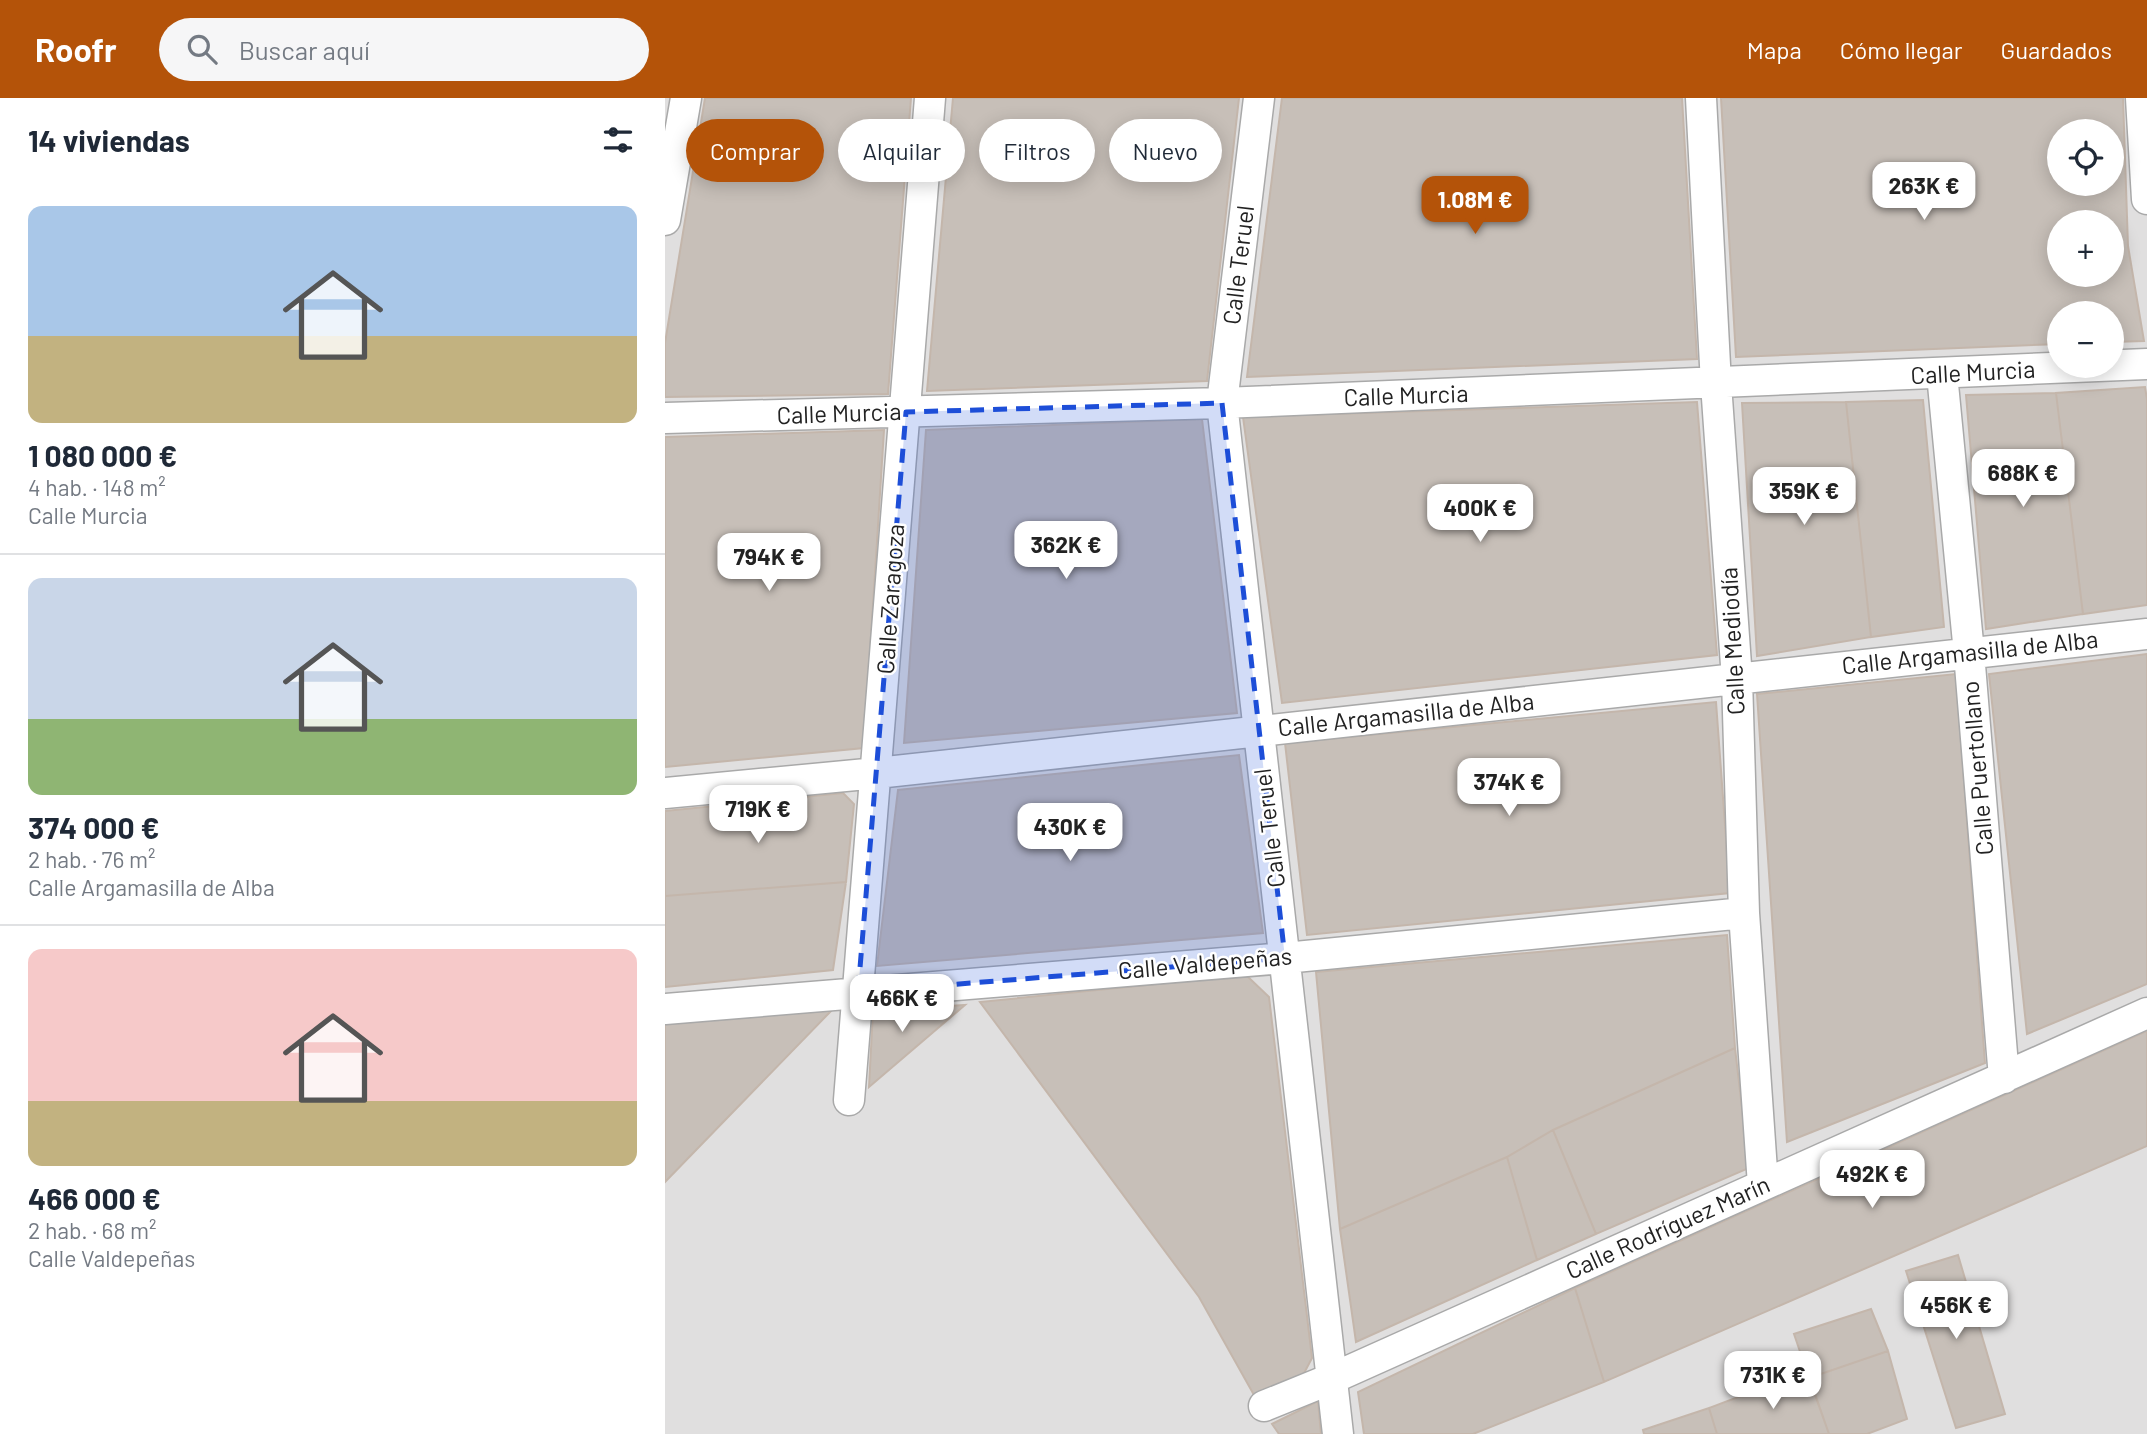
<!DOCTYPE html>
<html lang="es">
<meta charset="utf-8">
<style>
body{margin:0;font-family:Barlow,sans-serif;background:#f6f6f7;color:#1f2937;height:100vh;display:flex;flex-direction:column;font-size:26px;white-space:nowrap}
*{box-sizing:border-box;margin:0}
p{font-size:23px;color:#747a83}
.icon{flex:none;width:38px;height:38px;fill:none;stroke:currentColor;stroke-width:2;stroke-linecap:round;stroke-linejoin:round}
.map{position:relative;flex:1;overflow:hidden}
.panel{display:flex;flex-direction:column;background:#fff;width:665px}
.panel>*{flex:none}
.top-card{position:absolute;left:21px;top:21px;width:665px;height:63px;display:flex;gap:14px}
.buttons{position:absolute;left:1382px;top:21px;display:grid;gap:14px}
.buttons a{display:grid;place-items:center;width:77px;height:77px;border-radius:50%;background:#fff;box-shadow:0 4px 18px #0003;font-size:35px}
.price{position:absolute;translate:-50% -60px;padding:0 16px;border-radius:14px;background:#fff;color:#222;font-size:23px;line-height:46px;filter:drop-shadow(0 2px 4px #0008)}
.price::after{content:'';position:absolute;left:50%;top:42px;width:21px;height:16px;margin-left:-10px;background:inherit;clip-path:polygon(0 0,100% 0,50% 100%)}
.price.on{background:#b45309;color:#fff}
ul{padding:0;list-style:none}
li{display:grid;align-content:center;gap:14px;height:371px;padding:0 28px}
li+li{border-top:2px solid #e0e1e3}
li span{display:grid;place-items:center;height:217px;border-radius:14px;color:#555}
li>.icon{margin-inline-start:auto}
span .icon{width:126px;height:126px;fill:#fffc;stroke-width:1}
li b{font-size:30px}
h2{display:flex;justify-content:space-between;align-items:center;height:84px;padding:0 28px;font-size:30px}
.pill{padding:0 24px;border-radius:32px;background:#fff;box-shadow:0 4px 18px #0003;font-size:24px;line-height:63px}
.pill.on{background:#b45309;color:#fff}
header{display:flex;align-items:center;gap:42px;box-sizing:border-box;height:98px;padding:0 35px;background:#b45309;color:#fff}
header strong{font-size:33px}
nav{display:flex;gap:38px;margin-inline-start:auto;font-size:24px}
.search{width:490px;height:63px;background:#f6f6f7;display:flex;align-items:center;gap:18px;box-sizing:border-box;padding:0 24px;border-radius:38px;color:#747a83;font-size:26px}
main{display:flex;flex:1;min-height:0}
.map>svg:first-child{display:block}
.residential{fill:#e0dfdf;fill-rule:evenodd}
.building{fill:#c7bfb8;stroke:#c4b6ab;stroke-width:2;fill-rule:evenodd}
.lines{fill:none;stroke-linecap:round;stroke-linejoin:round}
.minor-casing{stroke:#a9a9a9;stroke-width:33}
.minor{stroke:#fff;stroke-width:30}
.marked{fill:#1d4ed8;fill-opacity:0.2;stroke:#1d4ed8;stroke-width:5;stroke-dasharray:14 9;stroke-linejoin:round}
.labels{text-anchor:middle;stroke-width:5;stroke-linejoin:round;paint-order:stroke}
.street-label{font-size:24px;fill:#222;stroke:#fff}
</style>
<header>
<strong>Roofr</strong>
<div class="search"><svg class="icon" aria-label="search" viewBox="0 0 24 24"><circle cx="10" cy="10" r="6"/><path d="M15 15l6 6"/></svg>Buscar aquí</div>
<nav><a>Mapa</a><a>Cómo llegar</a><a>Guardados</a></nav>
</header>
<main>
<section class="panel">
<h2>14 viviendas<svg class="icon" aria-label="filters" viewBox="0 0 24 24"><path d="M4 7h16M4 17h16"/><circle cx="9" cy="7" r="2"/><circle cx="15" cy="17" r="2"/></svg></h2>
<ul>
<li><span style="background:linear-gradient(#a9c7e8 60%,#c2b280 0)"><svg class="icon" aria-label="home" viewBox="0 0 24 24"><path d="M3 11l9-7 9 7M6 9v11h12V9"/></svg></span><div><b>1 080 000 €</b><p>4 hab. · 148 m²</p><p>Calle Murcia</p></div></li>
<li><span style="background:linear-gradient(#c9d6e8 65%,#8fb573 0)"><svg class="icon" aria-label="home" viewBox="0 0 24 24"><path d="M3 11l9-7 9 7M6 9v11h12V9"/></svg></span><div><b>374 000 €</b><p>2 hab. · 76 m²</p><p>Calle Argamasilla de Alba</p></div></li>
<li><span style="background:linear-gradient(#f6c9c9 70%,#c2b280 0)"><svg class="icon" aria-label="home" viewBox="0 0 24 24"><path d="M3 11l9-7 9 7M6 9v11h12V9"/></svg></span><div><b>466 000 €</b><p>2 hab. · 68 m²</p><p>Calle Valdepeñas</p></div></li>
</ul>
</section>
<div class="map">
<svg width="1482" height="1336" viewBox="0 0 1482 1336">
<rect width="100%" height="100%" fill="#f2efe9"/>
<path class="residential" d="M 0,0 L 1482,0 L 1482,1336 L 0,1336 ZM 1395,33 L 1447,33 L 1447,86 L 1395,86 ZM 1395,124 L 1447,124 L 1447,177 L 1395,177 ZM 1395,215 L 1447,215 L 1447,268 L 1395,268 Z"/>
<path class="building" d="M 40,0 L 246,0 L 223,296 L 0,299 L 0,245 Z
M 288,0 L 574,0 L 542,283 L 262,293 Z
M 617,0 L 1017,0 L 1032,261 L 582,279 Z
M 1056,0 L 1458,0 L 1463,148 L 1479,243 L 1447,244 L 1447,215 L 1395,215 L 1395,246 L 1071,259 ZM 1395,33 L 1447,33 L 1447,86 L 1395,86 ZM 1395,124 L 1447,124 L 1447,177 L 1395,177 Z
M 1480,289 L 1482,301 L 1482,507 L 1418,516 L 1391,295 Z
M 1391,295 L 1418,516 L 1321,531 L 1301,297 Z
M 1258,302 L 1279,529 L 1206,539 L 1181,304 Z
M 1032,304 L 1052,557 L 617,605 L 578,319 Z
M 1181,304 L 1206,539 L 1092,558 L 1077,305 Z
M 537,321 L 572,615 L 239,645 L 261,332 Z
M 219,332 L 199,650 L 0,669 L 0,339 Z
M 1482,556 L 1482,886 L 1362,936 L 1324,576 Z
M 1291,576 L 1320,965 L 1122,1044 L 1092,596 Z
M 1051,604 L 1065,795 L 642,837 L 620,645 Z
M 574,657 L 598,835 L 212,868 L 233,692 Z
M 178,695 L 189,706 L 181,784 L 0,798 L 0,713 Z
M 181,784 L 168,872 L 0,889 L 0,798 Z
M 1062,837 L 1070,950 L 888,1032 L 842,1059 L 675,1131 L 651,874 Z
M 581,877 L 604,899 L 647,1260 L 637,1279 L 589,1297 L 534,1199 L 315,904 Z
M 300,907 L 204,989 L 208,913 Z
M 167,912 L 0,1084 L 0,926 Z
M 1482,933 L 1482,1048 L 939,1284 L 910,1190 Z
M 1070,950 L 1084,1070 L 931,1136 L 888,1032 Z
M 888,1032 L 931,1136 L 872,1162 L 842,1059 Z
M 842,1059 L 872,1162 L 691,1244 L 675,1131 Z
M 1293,1157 L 1340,1316 L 1291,1330 L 1241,1173 Z
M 910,1190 L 939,1284 L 808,1336 L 699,1336 L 693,1294 Z
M 1206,1211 L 1223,1253 L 1144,1280 L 1129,1236 Z
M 1223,1253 L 1242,1321 L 1202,1336 L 1164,1336 L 1144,1280 Z
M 1142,1273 L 1164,1336 L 1052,1336 L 1044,1310 Z
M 653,1303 L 656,1336 L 614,1336 L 607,1326 Z
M 1044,1310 L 1052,1336 L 979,1336 L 978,1332 Z"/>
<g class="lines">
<g class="minor-casing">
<path id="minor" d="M 594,0 L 557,305 L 673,1336
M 1036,0 L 1051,286 L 1072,581 L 1079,815 L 1098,1087
M 1476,0 L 1482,101
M 0,122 L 21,0
M 1277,276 L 1304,555 L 1339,980
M 0,320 L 557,305 L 1482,266
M 0,695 L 212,675 L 1482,536
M 0,911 L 620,860 L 1079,815
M 184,1002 L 265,0
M 599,1308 L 668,1280 L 1482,915"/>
</g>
<use href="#minor" class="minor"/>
</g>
<path class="marked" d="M 557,305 L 620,860 L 193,894 L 241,314 Z"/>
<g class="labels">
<g class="street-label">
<text transform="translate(574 167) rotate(-83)" y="8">Calle Teruel</text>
<text transform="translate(1308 275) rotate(-3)" y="8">Calle Murcia</text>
<text transform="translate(741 298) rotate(-2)" y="8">Calle Murcia</text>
<text transform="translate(174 316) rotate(-2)" y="8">Calle Murcia</text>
<text transform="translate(226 501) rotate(-86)" y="8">Calle Zaragoza</text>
<text transform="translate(1068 543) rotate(-93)" y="8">Calle Mediodía</text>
<text transform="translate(1305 555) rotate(-6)" y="8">Calle Argamasilla de Alba</text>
<text transform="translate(741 617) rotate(-6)" y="8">Calle Argamasilla de Alba</text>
<text transform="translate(1313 670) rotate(-95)" y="8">Calle Puertollano</text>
<text transform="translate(605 730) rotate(-97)" y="8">Calle Teruel</text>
<text transform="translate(540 866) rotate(-5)" y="8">Calle Valdepeñas</text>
<text transform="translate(1003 1130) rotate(-24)" y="8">Calle Rodríguez Marín</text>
</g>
</g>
</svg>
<div class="buttons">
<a><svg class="icon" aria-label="locate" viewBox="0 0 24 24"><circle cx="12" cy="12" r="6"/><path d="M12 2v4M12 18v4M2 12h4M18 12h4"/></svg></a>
<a>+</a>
<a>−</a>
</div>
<b class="price" style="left:1259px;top:124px">263K €</b>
<b class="price on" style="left:810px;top:138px">1.08M €</b>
<b class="price" style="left:1358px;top:411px">688K €</b>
<b class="price" style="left:1139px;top:429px">359K €</b>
<b class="price" style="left:815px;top:446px">400K €</b>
<b class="price" style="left:401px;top:483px">362K €</b>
<b class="price" style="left:104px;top:495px">794K €</b>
<b class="price" style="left:844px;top:720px">374K €</b>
<b class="price" style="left:93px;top:747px">719K €</b>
<b class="price" style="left:405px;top:765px">430K €</b>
<b class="price" style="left:237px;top:936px">466K €</b>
<b class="price" style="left:1207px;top:1112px">492K €</b>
<b class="price" style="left:1291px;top:1243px">456K €</b>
<b class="price" style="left:1108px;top:1313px">731K €</b>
<div class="top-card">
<a class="pill on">Comprar</a>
<a class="pill">Alquilar</a>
<a class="pill">Filtros</a>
<a class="pill">Nuevo</a>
</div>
</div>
</main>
